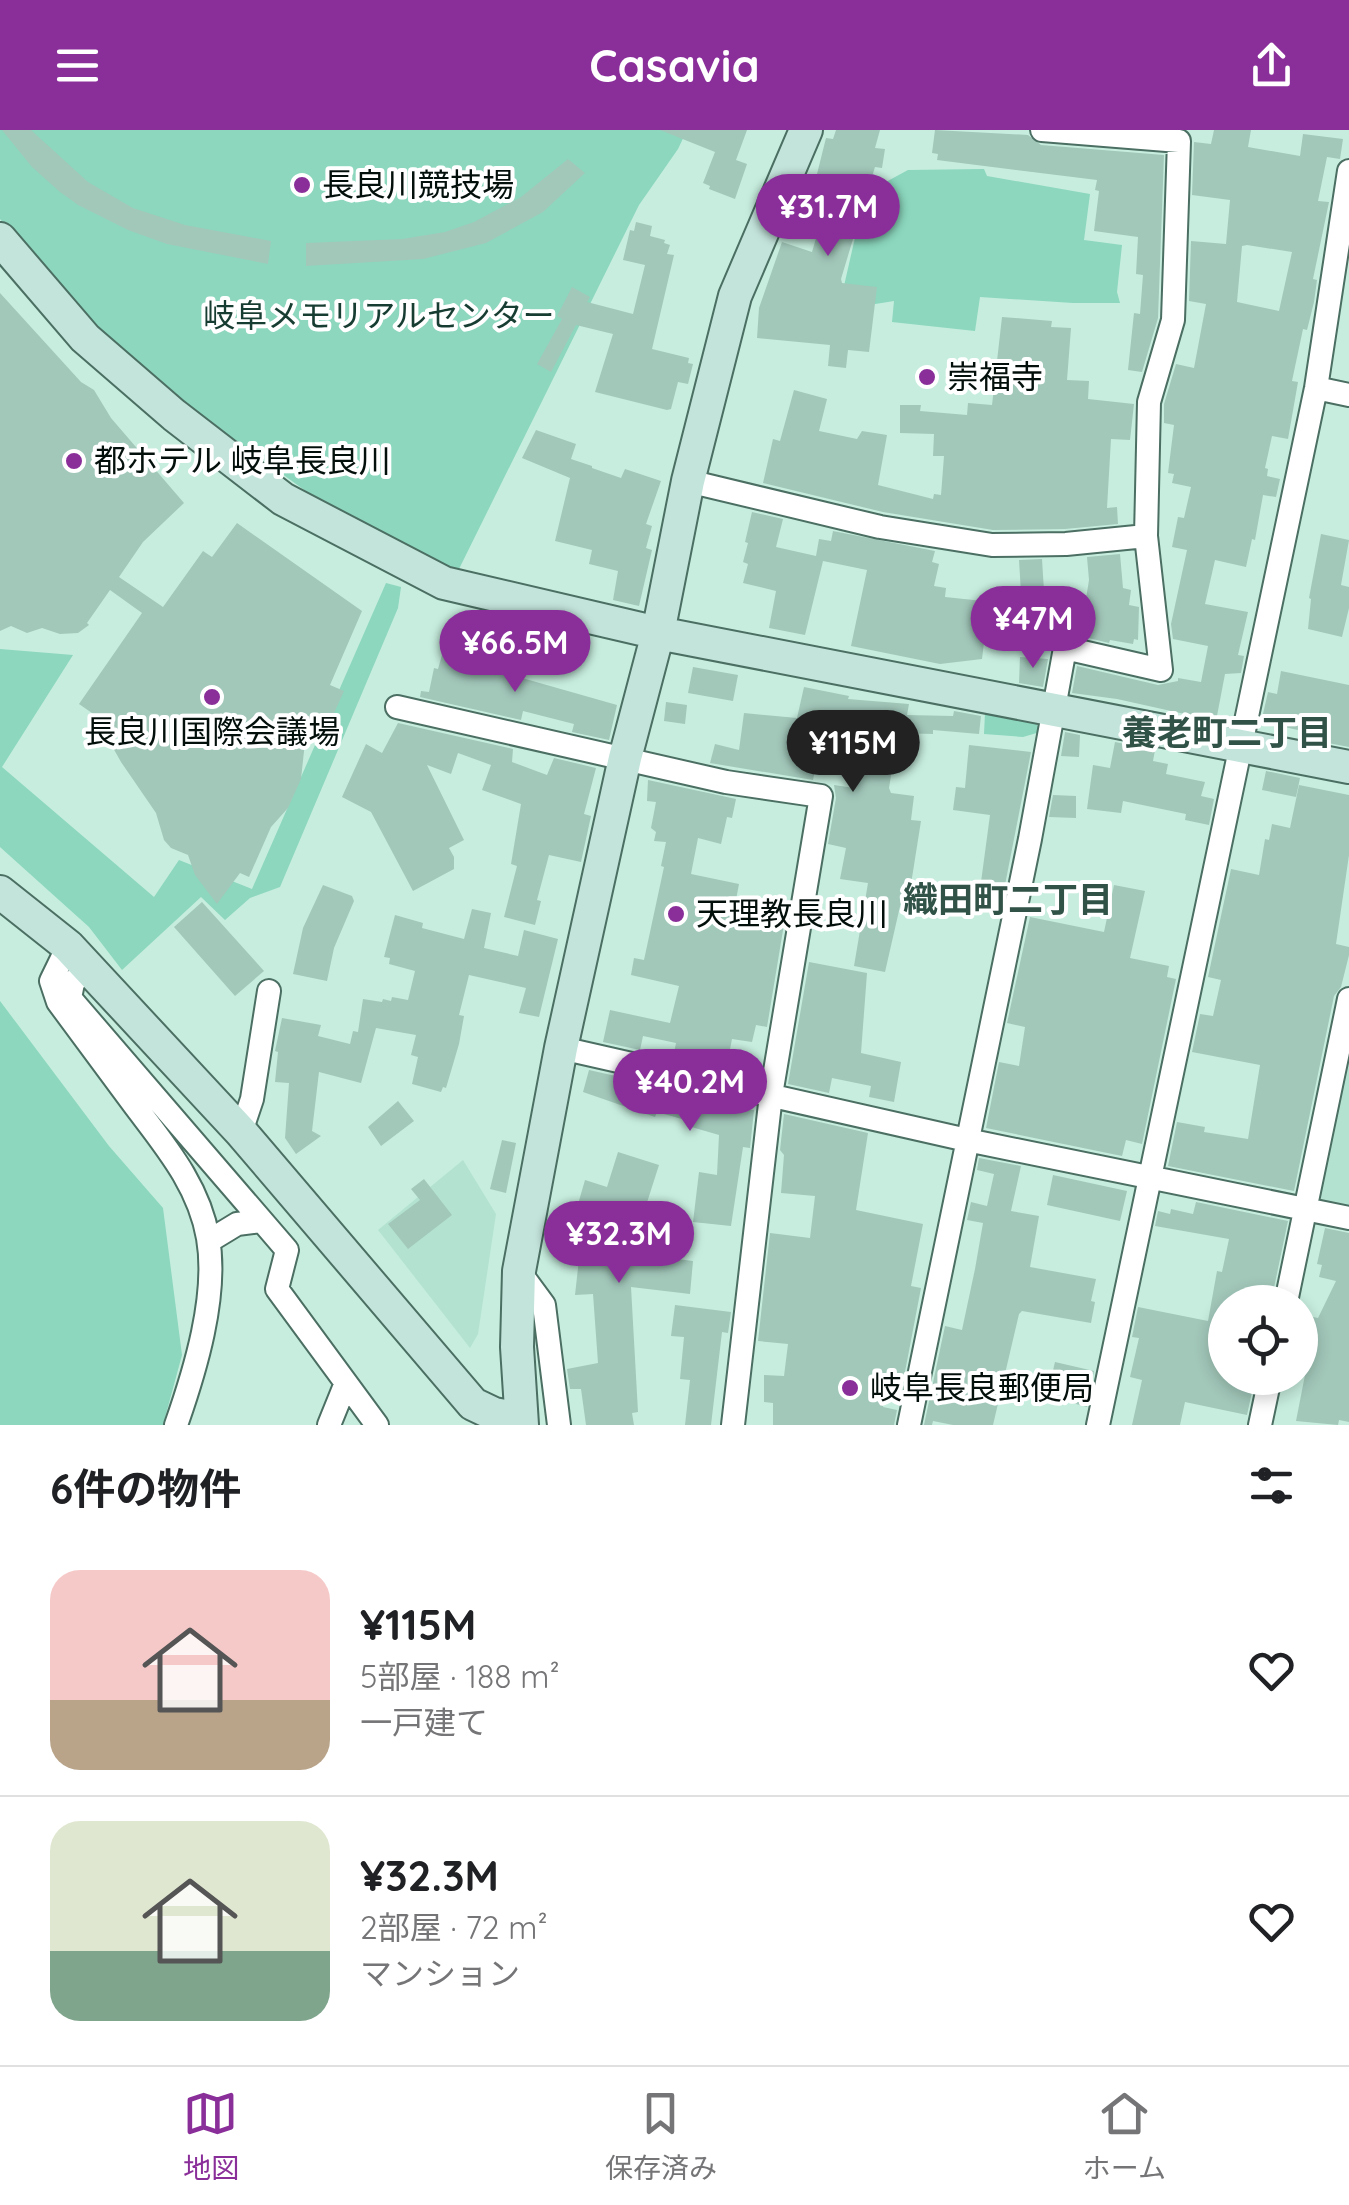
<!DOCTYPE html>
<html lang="ja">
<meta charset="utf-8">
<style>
body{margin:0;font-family:Quicksand,"Noto Sans JP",sans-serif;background:#f2f2f2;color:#202124;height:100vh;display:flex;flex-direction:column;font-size:38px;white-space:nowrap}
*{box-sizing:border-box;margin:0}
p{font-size:32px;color:#757577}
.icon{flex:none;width:55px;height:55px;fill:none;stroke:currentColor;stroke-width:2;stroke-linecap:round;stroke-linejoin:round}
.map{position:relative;height:1295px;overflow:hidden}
.panel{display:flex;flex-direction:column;background:#fff;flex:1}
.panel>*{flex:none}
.buttons{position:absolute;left:1208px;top:1155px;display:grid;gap:20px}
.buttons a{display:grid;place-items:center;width:110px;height:110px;border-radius:50%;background:#fff;box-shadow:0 5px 15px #0003;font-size:50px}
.price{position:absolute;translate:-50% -85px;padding:0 22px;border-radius:35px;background:#8a2f9a;color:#fff;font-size:32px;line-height:65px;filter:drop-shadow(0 2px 5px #0008)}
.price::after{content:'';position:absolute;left:50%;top:60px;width:30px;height:22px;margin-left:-15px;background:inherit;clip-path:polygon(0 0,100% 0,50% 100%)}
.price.on{background:#222;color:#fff}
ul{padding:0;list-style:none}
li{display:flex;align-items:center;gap:30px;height:250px;padding:0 50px}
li+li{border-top:2px solid #e0e0e0}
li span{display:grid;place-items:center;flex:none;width:280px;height:200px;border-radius:30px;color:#555}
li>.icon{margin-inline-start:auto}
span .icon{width:120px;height:120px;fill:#fffc;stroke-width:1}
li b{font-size:42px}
h2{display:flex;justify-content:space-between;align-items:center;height:120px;padding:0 50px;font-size:42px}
header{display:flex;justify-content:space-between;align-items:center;height:130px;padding:0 50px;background:#8a2f9a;color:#fff;font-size:45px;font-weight:700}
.tabs{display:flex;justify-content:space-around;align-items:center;height:140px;border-top:2px solid #e0e0e0;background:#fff;font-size:28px;color:#757577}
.tabs a{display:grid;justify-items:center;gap:5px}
.tabs .on{color:#8a2f9a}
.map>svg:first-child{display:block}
.built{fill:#b3e2d1}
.green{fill:#8cd7be}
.building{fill:#a2c8ba;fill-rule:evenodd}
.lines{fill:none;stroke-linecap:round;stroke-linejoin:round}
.street-casing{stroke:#4b6f62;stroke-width:26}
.secondary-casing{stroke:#4b6f62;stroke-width:36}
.street{stroke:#fff;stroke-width:22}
.secondary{stroke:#c3e4db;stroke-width:32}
.poi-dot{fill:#8a2f9a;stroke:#fff;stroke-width:4}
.labels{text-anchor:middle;stroke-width:8;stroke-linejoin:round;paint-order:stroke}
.poi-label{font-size:32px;fill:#030f0b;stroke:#fff;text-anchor:start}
.park-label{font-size:32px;fill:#173c31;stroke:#fff}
.neighbourhood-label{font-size:35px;font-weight:bold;fill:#305247;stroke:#fff}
</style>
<header><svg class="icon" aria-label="menu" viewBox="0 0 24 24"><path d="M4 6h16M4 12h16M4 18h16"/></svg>Casavia<svg class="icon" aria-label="share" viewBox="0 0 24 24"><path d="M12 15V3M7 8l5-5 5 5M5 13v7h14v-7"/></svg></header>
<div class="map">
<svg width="1349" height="1295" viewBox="0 0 1349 1295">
<rect width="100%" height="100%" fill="#c6edde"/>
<path class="built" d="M 1349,918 L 1349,1078 L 1321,1073 L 1317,1068 Z
M 463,1030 L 496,1084 L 478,1204 L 470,1218 L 378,1100 Z"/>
<path class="green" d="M 0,0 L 687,0 L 678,19 L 639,75 L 458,441 L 336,383 L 96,209 L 0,89 Z
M 984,39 L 987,46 L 1090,64 L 1084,110 L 1122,115 L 1117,162 L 1120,173 L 1073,173 L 980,167 L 975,201 L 892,192 L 894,171 L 869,175 L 844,156 L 867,55 L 884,53 L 908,40 Z
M 386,453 L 401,457 L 398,478 L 280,757 L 250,768 L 225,790 L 201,767 L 122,840 L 89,797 L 0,717 L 0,519 L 73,525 L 2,637 L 154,767 L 179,730 L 252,759 Z
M 985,583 L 1014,586 L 1037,594 L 1040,602 L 1023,607 L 984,604 Z
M 0,871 L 109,1016 L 163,1078 L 182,1225 L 163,1295 L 0,1295 Z"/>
<path class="building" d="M 2,0 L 31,0 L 88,52 L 133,78 L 185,95 L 271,111 L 268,134 L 167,114 L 128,100 L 78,75 L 60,62 L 32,37 Z
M 660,0 L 747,0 L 736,30 L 747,34 L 735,69 L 709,59 L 710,56 L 703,53 L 715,22 Z
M 836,0 L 880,0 L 875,18 L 885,19 L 882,38 L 875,37 L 868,60 L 861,89 L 866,90 L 860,108 L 853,109 L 841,149 L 842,153 L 877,157 L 869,222 L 848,220 L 846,238 L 828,236 L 830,215 L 757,208 L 759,178 L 782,112 L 812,122 L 826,75 L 814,72 L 820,49 L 816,48 L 826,8 L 833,9 Z
M 935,0 L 1028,5 L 1041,15 L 1164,25 L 1158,188 L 1142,242 L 1128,240 L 1134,183 L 1140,184 L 1143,145 L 1136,144 L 1138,107 L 1094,101 L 1099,61 L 1095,60 L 1097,50 L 937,30 L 938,24 L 932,23 Z
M 1214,0 L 1251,0 L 1248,17 L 1300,26 L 1303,4 L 1343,9 L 1340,29 L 1327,27 L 1318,71 L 1329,72 L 1313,149 L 1317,150 L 1314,172 L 1307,200 L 1303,199 L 1292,251 L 1298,252 L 1288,309 L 1272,306 L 1265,338 L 1268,339 L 1267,346 L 1280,349 L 1276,367 L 1263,365 L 1255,410 L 1252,409 L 1246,437 L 1215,430 L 1205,474 L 1248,482 L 1238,525 L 1244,526 L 1241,543 L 1225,544 L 1216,591 L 1117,569 L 1072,563 L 1077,536 L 1158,555 L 1178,551 L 1178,548 L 1201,552 L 1208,516 L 1173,509 L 1171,494 L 1187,420 L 1172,417 L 1178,387 L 1184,388 L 1191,357 L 1172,353 L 1174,344 L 1168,343 L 1174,295 L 1164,293 L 1164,274 L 1176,234 L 1194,238 L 1206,174 L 1189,171 L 1191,111 L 1226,114 L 1230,70 L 1192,65 L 1194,12 L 1211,14 ZM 1247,115 L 1292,122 L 1279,181 L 1237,172 L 1242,116 Z
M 568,29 L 585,43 L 543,82 L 486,113 L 423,129 L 306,136 L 306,113 L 402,109 L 445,102 L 474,92 L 521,67 Z
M 636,92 L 652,96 L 650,106 L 665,110 L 664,113 L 670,115 L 667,124 L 674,125 L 652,219 L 689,228 L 688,233 L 693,234 L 688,254 L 678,252 L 671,279 L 667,280 L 595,262 L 613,204 L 576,195 L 551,242 L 537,234 L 562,189 L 557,186 L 572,157 L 590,167 L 587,172 L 633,184 L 645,135 L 623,130 L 630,100 L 634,101 Z
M 0,163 L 81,252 L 94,260 L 111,288 L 184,373 L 143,412 L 119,447 L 163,477 L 203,421 L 212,427 L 237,393 L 362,481 L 330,555 L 344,561 L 322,610 L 306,603 L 301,649 L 288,678 L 271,697 L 249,747 L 240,743 L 217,774 L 195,745 L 188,725 L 171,718 L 164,710 L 156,683 L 121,632 L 112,616 L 128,608 L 79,574 L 142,483 L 110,460 L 87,493 L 89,495 L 78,503 L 60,504 L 42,498 L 27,503 L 11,496 L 0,501 Z
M 1002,187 L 1052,191 L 1051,197 L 1071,198 L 1067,250 L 1089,251 L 1088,269 L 1134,274 L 1130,310 L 1111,309 L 1107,378 L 1117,377 L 1118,394 L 1065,399 L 993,400 L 883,382 L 763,353 L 773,309 L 780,311 L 794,260 L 827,269 L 819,301 L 857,309 L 862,301 L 887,305 L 878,355 L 933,369 L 934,364 L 941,365 L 944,326 L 933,326 L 934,304 L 900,303 L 900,275 L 921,275 L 920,281 L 967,285 L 968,273 L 992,275 Z
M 536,300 L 576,314 L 571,329 L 592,336 L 592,338 L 621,348 L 625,339 L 661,351 L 646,394 L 652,396 L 646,418 L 652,420 L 639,476 L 613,470 L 618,441 L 589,434 L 592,420 L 555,411 L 570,348 L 522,328 Z
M 752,382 L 783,389 L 776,417 L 816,426 L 819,409 L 831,411 L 833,401 L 935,421 L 932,432 L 939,434 L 934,456 L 946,458 L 945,467 L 983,471 L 980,495 L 986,496 L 982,529 L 940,534 L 851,516 L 867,440 L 823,431 L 805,505 L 769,498 L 776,461 L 743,453 L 748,434 L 743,432 L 748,413 L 745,412 Z
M 1321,404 L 1349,410 L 1341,455 L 1349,457 L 1349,478 L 1342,507 L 1308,499 L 1311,469 L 1309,468 Z
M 1120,424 L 1123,458 L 1131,460 L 1129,475 L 1139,477 L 1138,510 L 1134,509 L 1133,514 L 1110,510 L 1109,513 L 1080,506 L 1089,450 L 1087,427 Z
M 1042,429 L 1044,461 L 1021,463 L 1019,430 Z
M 454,510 L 472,514 L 467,531 L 473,534 L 617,575 L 609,610 L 572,602 L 574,594 L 523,581 L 521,590 L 420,567 L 421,561 L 429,562 L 434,538 L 438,539 L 442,525 L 449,527 Z
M 1020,527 L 1048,529 L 1043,557 L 1019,553 Z
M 693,537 L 738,545 L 733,571 L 688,563 Z
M 1281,541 L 1349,555 L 1349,617 L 1328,613 L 1329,607 L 1271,594 L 1273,586 L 1263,584 L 1268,562 L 1277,564 Z
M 804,557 L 849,566 L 848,569 L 909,574 L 907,585 L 953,586 L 954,581 L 981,586 L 979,604 L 933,600 L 933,604 L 898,603 L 889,658 L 891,663 L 914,666 L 911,690 L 921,691 L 908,773 L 901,772 L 885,842 L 854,836 L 868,753 L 840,749 L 846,718 L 828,714 L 836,668 L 834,655 L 854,658 L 857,640 L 862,641 L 869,599 L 834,594 L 830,622 L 819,620 L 813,650 L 710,633 L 715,614 L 739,620 L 744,583 L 797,588 Z
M 666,572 L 687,575 L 685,594 L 664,591 Z
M 398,593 L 513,619 L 512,632 L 547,645 L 554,628 L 596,638 L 584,684 L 591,686 L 581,732 L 549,725 L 537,770 L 541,771 L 535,795 L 504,787 L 517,736 L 511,734 L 521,674 L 482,660 L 491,635 L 458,623 L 451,644 L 427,635 L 464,710 L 449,718 L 454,727 L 454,739 L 413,761 L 371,682 L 342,667 L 366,614 L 382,623 Z
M 1065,602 L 1080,605 L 1079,627 L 1061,626 Z
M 1115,612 L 1155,620 L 1153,631 L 1168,634 L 1166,644 L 1205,652 L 1201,666 L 1214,669 L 1209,695 L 1185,690 L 1186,684 L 1123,671 L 1121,683 L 1087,679 L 1093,635 L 1110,638 Z
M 969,615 L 1031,622 L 1004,760 L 981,752 L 990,685 L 953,680 L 956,657 L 965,658 Z
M 1266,641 L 1300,648 L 1296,667 L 1262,660 Z
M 648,650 L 736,669 L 732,688 L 727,687 L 721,714 L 698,708 L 691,744 L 739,754 L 735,775 L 768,781 L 769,774 L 787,776 L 767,897 L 756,895 L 752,912 L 732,909 L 726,940 L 673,928 L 676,913 L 643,906 L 640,920 L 603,912 L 610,880 L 670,893 L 679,856 L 631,845 L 634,828 L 644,830 L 664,737 L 661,736 L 666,712 L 654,711 L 656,702 L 651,698 L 656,672 L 647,671 Z
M 1299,655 L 1349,665 L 1349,725 L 1336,814 L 1349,817 L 1349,825 L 1341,857 L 1334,866 L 1294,1061 L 1168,1036 L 1177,992 L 1205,997 L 1204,1002 L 1248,1009 L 1260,935 L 1192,922 L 1200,884 L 1213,886 L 1221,850 L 1208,847 L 1231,739 L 1259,745 L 1265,709 L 1269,710 L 1272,694 L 1290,698 Z
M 1053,665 L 1076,666 L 1076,688 L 1049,687 Z
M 323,755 L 352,766 L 354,771 L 334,818 L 327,851 L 293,844 L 303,798 Z
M 1114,755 L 1145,761 L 1130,828 L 1169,836 L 1167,847 L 1176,849 L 1142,1014 L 1126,1010 L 1122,1026 L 986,998 L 999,932 L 1019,936 L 1025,897 L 1007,893 L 1030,787 L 1104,802 Z
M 202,772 L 264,841 L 235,866 L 174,797 Z
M 472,779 L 491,783 L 484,818 L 518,826 L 524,800 L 558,809 L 539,887 L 519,883 L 526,858 L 469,845 L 459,885 L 464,886 L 459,914 L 446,958 L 443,957 L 441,962 L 412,954 L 418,927 L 411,925 L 416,905 L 376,898 L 361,953 L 319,942 L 312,1001 L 321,1006 L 296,1024 L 285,1008 L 289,953 L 275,952 L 278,922 L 275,921 L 282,888 L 321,895 L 318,906 L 350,914 L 353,901 L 358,902 L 363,869 L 382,872 L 383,869 L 391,871 L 392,867 L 408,870 L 415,841 L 389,834 L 390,828 L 384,827 L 395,785 L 423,793 L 422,798 L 464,809 Z
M 809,832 L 867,843 L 861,923 L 901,932 L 894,972 L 869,967 L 871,956 L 832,948 L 829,963 L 788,954 Z
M 589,940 L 723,970 L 721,977 L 754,980 L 750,1018 L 743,1017 L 731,1096 L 693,1092 L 699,1042 L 717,1045 L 719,1005 L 688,996 L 689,991 L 657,982 L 655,987 L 583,962 Z
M 398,971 L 414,991 L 381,1016 L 368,997 Z
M 784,984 L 868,1003 L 856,1080 L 923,1094 L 911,1156 L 921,1158 L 904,1247 L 889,1244 L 883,1277 L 897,1280 L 894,1295 L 773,1295 L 773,1273 L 764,1272 L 764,1245 L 784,1246 L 788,1214 L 758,1211 L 770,1103 L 810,1108 L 815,1066 L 781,1063 L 784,1025 L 780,1020 Z
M 502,1010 L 516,1013 L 506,1063 L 490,1059 Z
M 618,1022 L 659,1035 L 635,1110 L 640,1111 L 639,1115 L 678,1118 L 677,1129 L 693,1131 L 690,1164 L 631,1157 L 638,1282 L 632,1283 L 634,1295 L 586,1295 L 581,1259 L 570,1259 L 567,1239 L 598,1233 L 593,1164 L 575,1165 L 584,1084 L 576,1081 L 585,1050 L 607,1057 Z
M 979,1028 L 1021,1036 L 1011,1081 L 1039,1086 L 1030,1137 L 1096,1149 L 1091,1171 L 1095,1172 L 1091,1193 L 1022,1181 L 1019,1184 L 993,1295 L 953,1295 L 933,1291 L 932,1295 L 924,1295 L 945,1196 L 962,1200 L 975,1139 L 983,1093 L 967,1090 L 971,1072 L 987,1076 L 994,1044 L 977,1040 Z
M 1053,1045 L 1127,1061 L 1120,1091 L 1047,1075 Z
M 424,1049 L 452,1085 L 408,1119 L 388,1094 L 420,1070 L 411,1059 Z
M 1196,1072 L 1288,1091 L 1271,1172 L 1225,1172 L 1225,1248 L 1255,1248 L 1247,1285 L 1185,1272 L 1180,1295 L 1132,1295 L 1142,1250 L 1130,1247 L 1139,1208 L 1132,1207 L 1138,1177 L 1208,1191 L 1217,1141 L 1222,1142 L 1229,1109 L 1155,1096 L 1158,1081 L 1170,1084 L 1171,1079 L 1193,1084 Z
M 1325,1098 L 1349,1103 L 1349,1292 L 1339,1290 L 1338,1295 L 1296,1291 L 1305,1245 L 1300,1244 L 1300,1219 L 1308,1186 L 1318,1188 L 1336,1151 L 1319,1147 L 1322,1135 L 1317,1134 Z
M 675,1175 L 731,1182 L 728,1203 L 722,1202 L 711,1295 L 685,1295 L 690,1250 L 680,1249 L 684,1207 L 671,1206 Z
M 1055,1232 L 1094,1241 L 1087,1277 L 1047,1266 Z"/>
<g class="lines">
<g class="street-casing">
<path id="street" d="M 1316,258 L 1349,265
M 688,351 L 880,397 L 992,415 L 1066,414 L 1146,406
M 397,577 L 726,652 L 821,666 L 771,965 L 733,1295
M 68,816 L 51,851 L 58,872 C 84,907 109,941 135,976 C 166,1017 199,1056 208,1108 C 218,1166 195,1241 176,1295
M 86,837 L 73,853 L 70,868 L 287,1120 L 277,1159 L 377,1295
M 561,918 L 967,1010 L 1349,1088
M 241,1002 L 252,969 L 269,861
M 209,1111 L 237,1094 L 262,1091
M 519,1141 L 544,1175 L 559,1295
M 1286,1172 L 1349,869
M 329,1295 L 346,1253
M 909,1295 L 1030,709 L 1065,518 L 1161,540 L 1146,406 L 1149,272 L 1173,190 L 1179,11 L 1042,0
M 1098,1295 L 1316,258 L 1349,41
M 1260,1295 L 1270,1248"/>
</g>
<g class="secondary-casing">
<path id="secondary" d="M 0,109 L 85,208 L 174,285 L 283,369 L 444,453 L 658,503 L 1349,637
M 0,762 L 68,816 L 241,1002 L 473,1274 L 494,1284 L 521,1289
M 522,1295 L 517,1217 L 519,1141 L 561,918 L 625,628 L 658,503 L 688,351 L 735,166 L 806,0"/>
</g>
<use href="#street" class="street"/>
<use href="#secondary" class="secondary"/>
</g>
<g class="poi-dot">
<circle cx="302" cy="55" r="10"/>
<circle cx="927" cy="247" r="10"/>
<circle cx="74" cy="331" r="10"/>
<circle cx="212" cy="567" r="10"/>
<circle cx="676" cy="784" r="10"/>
<circle cx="850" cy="1258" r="10"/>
</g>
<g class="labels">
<g class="poi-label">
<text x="322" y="66">長良川競技場</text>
<text x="947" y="258">崇福寺</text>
<text x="94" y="342">都ホテル 岐阜長良川</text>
<text x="212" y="613" text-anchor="middle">長良川国際会議場</text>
<text x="696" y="795">天理教長良川</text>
<text x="870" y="1269">岐阜長良郵便局</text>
</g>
<g class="park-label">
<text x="379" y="197">岐阜メモリアルセンター</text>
</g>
<g class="neighbourhood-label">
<text x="1227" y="615">養老町二丁目</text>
<text x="1008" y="782">織田町二丁目</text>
</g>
</g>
</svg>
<div class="buttons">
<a><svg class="icon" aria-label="locate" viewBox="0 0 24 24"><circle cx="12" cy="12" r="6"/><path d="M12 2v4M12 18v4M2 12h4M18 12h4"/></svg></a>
</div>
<b class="price" style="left:828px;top:129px">¥31.7M</b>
<b class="price" style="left:1033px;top:541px">¥47M</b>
<b class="price" style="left:515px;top:565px">¥66.5M</b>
<b class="price on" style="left:853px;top:665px">¥115M</b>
<b class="price" style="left:690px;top:1004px">¥40.2M</b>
<b class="price" style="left:619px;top:1156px">¥32.3M</b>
</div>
<section class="panel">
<h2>6件の物件<svg class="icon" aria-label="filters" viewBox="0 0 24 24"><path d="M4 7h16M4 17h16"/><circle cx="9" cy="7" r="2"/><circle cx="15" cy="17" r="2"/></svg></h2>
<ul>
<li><span style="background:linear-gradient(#f6c9c9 65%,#b9a48a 0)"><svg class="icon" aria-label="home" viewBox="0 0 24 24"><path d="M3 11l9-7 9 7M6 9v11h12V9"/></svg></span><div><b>¥115M</b><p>5部屋 · 188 m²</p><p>一戸建て</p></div><svg class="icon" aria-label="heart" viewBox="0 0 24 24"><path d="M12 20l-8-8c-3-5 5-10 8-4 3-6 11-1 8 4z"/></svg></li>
<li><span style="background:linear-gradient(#dfe7d0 65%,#7fa58c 0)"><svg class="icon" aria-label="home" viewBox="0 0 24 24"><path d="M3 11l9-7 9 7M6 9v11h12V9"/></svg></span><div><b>¥32.3M</b><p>2部屋 · 72 m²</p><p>マンション</p></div><svg class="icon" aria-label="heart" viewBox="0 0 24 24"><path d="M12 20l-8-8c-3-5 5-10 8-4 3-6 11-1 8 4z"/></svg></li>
</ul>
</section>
<nav class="tabs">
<a class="on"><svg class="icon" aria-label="map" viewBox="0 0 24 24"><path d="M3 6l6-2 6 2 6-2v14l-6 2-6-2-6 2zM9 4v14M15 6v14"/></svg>地図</a>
<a><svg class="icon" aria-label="saved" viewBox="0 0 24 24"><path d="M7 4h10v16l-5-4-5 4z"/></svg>保存済み</a>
<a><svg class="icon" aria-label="home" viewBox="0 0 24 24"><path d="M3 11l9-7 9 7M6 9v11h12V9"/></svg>ホーム</a>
</nav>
